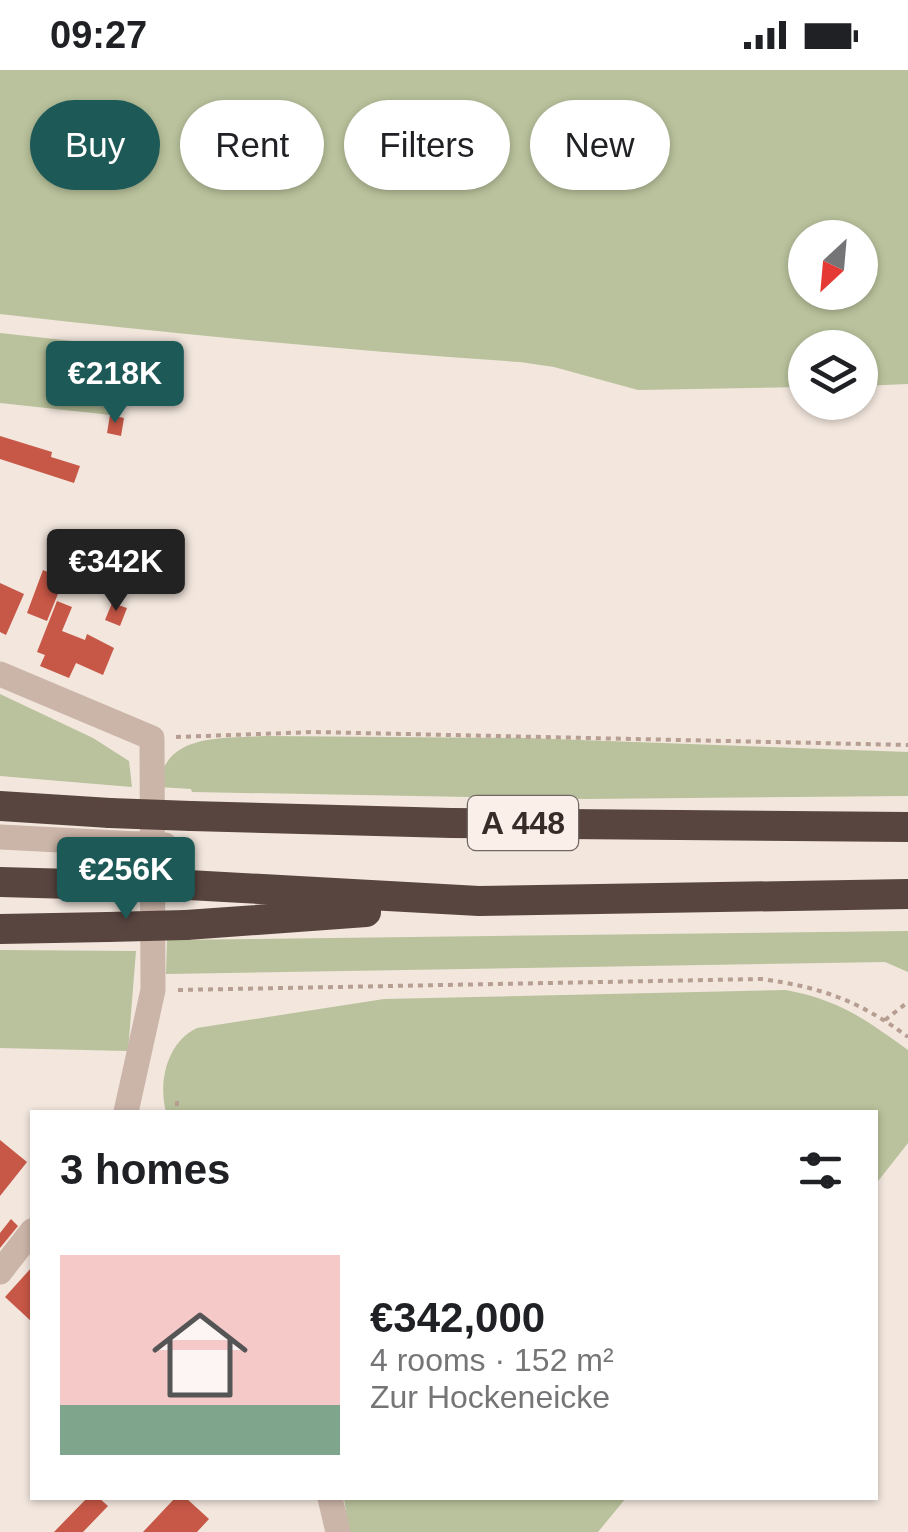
<!DOCTYPE html>
<meta charset="utf-8">
<style>
body{margin:0;font-family:Arial,sans-serif;background:#f2f2f2;color:#202124;height:100vh;display:flex;flex-direction:column;font-size:38px;white-space:nowrap}
*{box-sizing:border-box;margin:0}
p{font-size:32px;color:#757577}
.icon{flex:none;width:55px;height:55px;fill:none;stroke:currentColor;stroke-width:2;stroke-linecap:round;stroke-linejoin:round}
.map{position:relative;flex:1;overflow:hidden}
.sheet{position:absolute;left:30px;top:1040px;width:848px;height:390px;display:flex;flex-direction:column;background:#fff;border-radius:0px;box-shadow:0 2px 8px #0004}
.sheet>*{flex:none}
.banner{position:absolute;left:30px;top:30px;width:850px;height:90px;display:flex;gap:20px}
.needle{width:65px;rotate:206deg}
.buttons{position:absolute;left:788px;top:150px;display:grid;gap:20px}
.buttons a{display:grid;place-items:center;width:90px;height:90px;border-radius:50%;background:#fff;box-shadow:0 2px 8px #0004;font-size:50px}
.price{position:absolute;translate:-50% -85px;padding:0 22px;border-radius:10px;background:#1d5a57;color:#fff;font-size:32px;line-height:65px;filter:drop-shadow(0 2px 5px #0008)}
.price::after{content:'';position:absolute;left:50%;top:60px;width:30px;height:22px;margin-left:-15px;background:inherit;clip-path:polygon(0 0,100% 0,50% 100%)}
.price.current{background:#222;color:#fff}
ul{padding:0;list-style:none}
li{display:flex;align-items:center;gap:30px;height:250px;padding:0 30px}
li span{display:grid;place-items:center;flex:none;width:280px;height:200px;border-radius:0px;color:#555}
li>.icon{margin-inline-start:auto}
span .icon{width:120px;height:120px;fill:#fffc;stroke-width:1}
li b{font-size:42px}
h2{display:flex;justify-content:space-between;align-items:center;height:120px;padding:0 30px;font-size:42px}
.pill{padding:0 35px;border-radius:45px;background:#fff;box-shadow:0 2px 8px #0004;font-size:35px;line-height:90px}
.pill.current{background:#1d5a57;color:#fff}
.status{display:flex;justify-content:space-between;align-items:center;height:70px;padding:0 50px;background:#fff;direction:ltr}
.status svg{height:28px;fill:currentColor}
.map>svg:first-child{display:block}
.green{fill:#b9c29c;fill-rule:evenodd}
.building{fill:#c75746}
.lines{fill:none;stroke-linecap:round;stroke-linejoin:round}
.path{stroke:#b79e92;stroke-width:4;stroke-dasharray:5 5;stroke-linecap:butt}
.minor{stroke:#cbb4a8;stroke-width:25}
.highway{stroke:#594540;stroke-width:30}
.minor-bridge{stroke:#cbb4a8;stroke-width:25}
.highway-bridge{stroke:#594540;stroke-width:30}
.labels{text-anchor:middle;stroke-width:10;stroke-linejoin:round;paint-order:stroke}
.shield{fill:#faf0e9;stroke:#726763;stroke-width:2.5}
.shield-label{font-size:32px;font-weight:bold;fill:#382c29}
</style>
<div class="status"><b>09:27</b><svg viewBox="0 0 49 12"><path d="M0 12V9h3v3zM5 12V6h3v6zM10 12V3h3v9zM15 12V0h3v12zM26 1h20v11H26zM47 4h2v5h-2z"/></svg></div>
<div class="map">
<svg width="908" height="1462" viewBox="0 0 908 1462">
<rect width="100%" height="100%" fill="#f2e6dd"/>
<path class="green" d="M 0,0 L 908,0 L 908,314 L 860,316 L 860,278 L 805,278 L 805,317 L 638,320 L 554,297 L 520,292 C 346,280 173,264 0,244 ZM 805,168 L 860,168 L 860,222 L 805,222 Z
M 0,263 L 127,277 L 120,346 L 0,333 Z
M 0,624 L 93,668 L 129,691 L 132,717 L 0,706 Z
M 266,666 L 526,668 L 908,682 L 908,726 L 586,729 L 192,722 L 191,719 L 159,717 C 164,662 223,669 266,666 Z
M 908,861 L 908,902 L 885,892 L 166,904 L 167,870 Z
M 0,880 L 136,881 L 128,981 L 0,978 Z
M 786,920 C 839,930 865,949 908,980 L 908,1073 L 875,1115 L 875,1042 L 166,1042 C 158,1012 167,972 197,958 L 384,929 Z
M 344,1428 L 626,1428 L 598,1462 L 349,1462 Z"/>
<path class="building" d="M 110,345 L 124,348 L 121,366 L 107,363 Z
M 0,366 L 52,382 L 51,387 L 80,396 L 74,413 L 0,389 Z
M 43,500 L 64,509 L 47,551 L 27,543 Z
M 0,513 L 24,524 L 6,565 L 0,562 Z
M 57,531 L 72,537 L 62,561 L 85,570 L 87,564 L 114,578 L 103,605 L 76,593 L 69,608 L 40,596 L 45,585 L 37,582 Z
M 112,533 L 127,538 L 120,556 L 105,550 Z
M 0,1070 L 27,1092 L 0,1126 Z
M 11,1149 L 18,1156 L 0,1178 L 0,1163 Z
M 32,1197 L 32,1252 L 5,1227 Z
M 87,1428 L 99,1428 L 108,1436 L 83,1462 L 54,1462 Z
M 175,1428 L 186,1428 L 209,1449 L 197,1462 L 143,1462 Z"/>
<g class="lines">
<path class="path" d="M 176,667 L 314,662 L 908,675
M 178,920 L 761,909 C 821,917 860,931 908,967
M 885,950 L 908,932
M 177,1031 L 177,1042"/>
<path class="minor" d="M 0,604 L 152,668 L 153,920 L 126,1042
M 0,767 L 138,774
M 0,1202 L 32,1161
M 330,1428 L 338,1462"/>
<path class="highway" d="M 0,736 L 110,743
M 191,746 L 451,753 L 908,757
M 0,812 L 109,815
M 188,815 L 479,831 L 908,824
M 186,855 L 366,842
M 0,859 L 108,857"/>
<path class="minor-bridge" d="M 138,774 L 165,775"/>
<path class="highway-bridge" d="M 110,743 L 191,746
M 109,815 L 188,815
M 108,857 L 186,855"/>
</g>
<g class="labels">
<rect class="shield" x="468" y="726" width="110" height="54" rx="8"/>
<g class="shield-label">
<text x="523" y="764">A 448</text>
</g>
</g>
</svg>
<div class="buttons">
<a><svg class="needle" viewBox="-14 -14 28 28"><path d="M0-13l5 13h-10z" fill="#e53935"/><path d="M0 13l5-13h-10z" fill="#757577"/></svg></a>
<a><svg class="icon" aria-label="layers" viewBox="0 0 24 24"><path d="M12 4l9 5-9 5-9-5zM3 14l9 5 9-5"/></svg></a>
</div>
<b class="price" style="left:115px;top:356px">€218K</b>
<b class="price current" style="left:116px;top:544px">€342K</b>
<b class="price" style="left:126px;top:852px">€256K</b>
<div class="banner">
<a class="pill current">Buy</a>
<a class="pill">Rent</a>
<a class="pill">Filters</a>
<a class="pill">New</a>
</div>
<section class="sheet">
<h2>3 homes<svg class="icon" aria-label="filters" viewBox="0 0 24 24"><path d="M4 7h16M4 17h16"/><circle cx="9" cy="7" r="2"/><circle cx="15" cy="17" r="2"/></svg></h2>
<ul>
<li><span style="background:linear-gradient(#f6c9c9 75%,#7fa58c 0)"><svg class="icon" aria-label="home" viewBox="0 0 24 24"><path d="M3 11l9-7 9 7M6 9v11h12V9"/></svg></span><div><b>€342,000</b><p>4 rooms · 152 m²</p><p>Zur Hockeneicke</p></div></li>
</ul>
</section>
</div>
